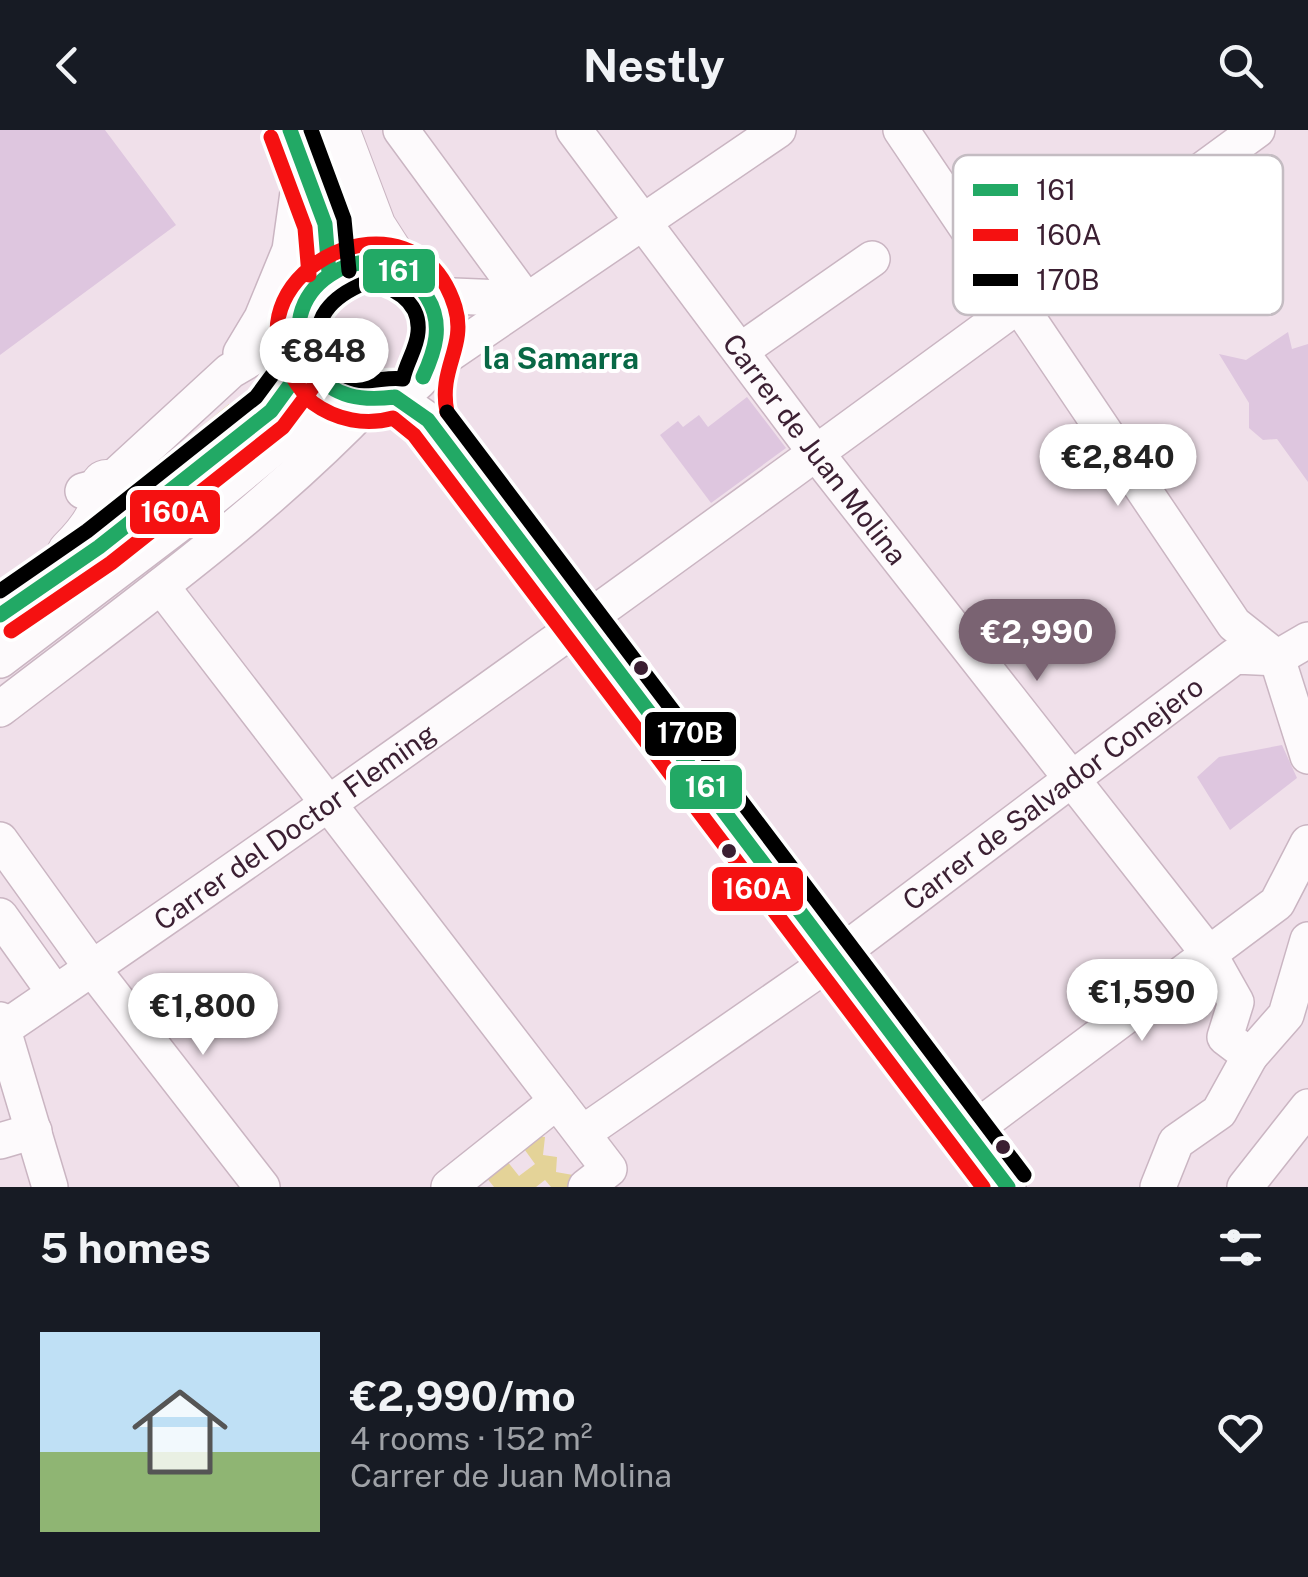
<!DOCTYPE html>
<meta charset="utf-8">
<style>
body{margin:0;font-family:"Public Sans",sans-serif;background:#20242c;color:#f1f3f6;height:100vh;display:flex;flex-direction:column;font-size:38px;white-space:nowrap}
*{box-sizing:border-box;margin:0}
p{font-size:32px;color:#9ea1a6}
.icon{flex:none;width:55px;height:55px;fill:none;stroke:currentColor;stroke-width:2;stroke-linecap:round;stroke-linejoin:round}
.map{position:relative;height:1057px;overflow:hidden}
.details{display:flex;flex-direction:column;background:#171b24;flex:1}
.details>*{flex:none}
.price{position:absolute;translate:-50% -85px;padding:0 22px;border-radius:35px;background:#fff;color:#222;font-size:32px;line-height:65px;filter:drop-shadow(0 2px 5px #0008)}
.price::after{content:'';position:absolute;left:50%;top:60px;width:30px;height:22px;margin-left:-15px;background:inherit;clip-path:polygon(0 0,100% 0,50% 100%)}
.price.active{background:#7a6372;color:#fff}
ul{padding:0;list-style:none}
li{display:flex;align-items:center;gap:30px;height:250px;padding:0 40px}
li+li{border-top:2px solid #363941}
li span{display:grid;place-items:center;flex:none;width:280px;height:200px;border-radius:0px;color:#555}
li>.icon{margin-inline-start:auto}
span .icon{width:120px;height:120px;fill:#fffc;stroke-width:1}
li b{font-size:42px}
h2{display:flex;justify-content:space-between;align-items:center;height:120px;padding:0 40px;font-size:42px}
header{display:flex;justify-content:space-between;align-items:center;height:130px;padding:0 40px;background:#171b24;font-size:45px;font-weight:700}
.map>svg:first-child{display:block}
.green{fill:#e4d398}
.building{fill:#dec6df}
.lines{fill:none;stroke-linecap:round;stroke-linejoin:round}
.minor-casing{stroke:#cab5c2;stroke-width:38}
.highway-casing{stroke:#cab5c2;stroke-width:52}
.minor{stroke:#fdfafc;stroke-width:35}
.highway{stroke:#fdfafc;stroke-width:50}
.bus-1-casing{stroke:#fff;stroke-width:22}
.bus-2-casing{stroke:#fff;stroke-width:22}
.bus-3-casing{stroke:#fff;stroke-width:22}
.bus-1{stroke:#22a965;stroke-width:15}
.bus-2{stroke:#f51111;stroke-width:15}
.bus-3{stroke:#000;stroke-width:15}
.bus-dot{fill:#3b1f32;stroke:#fff;stroke-width:4}
.labels{text-anchor:middle;stroke-width:8;stroke-linejoin:round;paint-order:stroke}
.street-label{font-size:28px;fill:#3b1f32;stroke:#fff}
.neighbourhood-label{font-size:30px;font-weight:bold;fill:#086845;stroke:#fff}
.key{fill:#fff;stroke:#c4bcc2;stroke-width:2.5}
.key-label{font-size:28px;fill:#3b1f32}
.line-badge{stroke:#fff;stroke-width:4}
.badge-label{font-size:28px;text-anchor:middle;font-weight:bold;fill:#fff}
</style>
<header><svg class="icon" aria-label="back" viewBox="0 0 24 24"><path d="M15 5l-7 7 7 7"/></svg>Nestly<svg class="icon" aria-label="search" viewBox="0 0 24 24"><circle cx="10" cy="10" r="6"/><path d="M15 15l6 6"/></svg></header>
<div class="map">
<svg width="1308" height="1057" viewBox="0 0 1308 1057">
<rect width="100%" height="100%" fill="#f0e0ea"/>
<path class="green" d="M 229,274 L 242,292 L 110,395 L 124,360 Z
M 535,1006 L 545,1007 L 543,1025 L 557,1027 L 556,1042 L 573,1045 L 571,1057 L 551,1057 L 545,1050 L 536,1057 L 494,1057 L 486,1047 L 507,1031 L 519,1046 L 535,1034 L 522,1016 Z"/>
<path class="building" d="M 0,0 L 105,0 L 176,95 L 0,225 Z
M 1288,202 L 1292,219 L 1308,214 L 1308,352 L 1277,309 L 1263,310 L 1249,298 L 1249,273 L 1219,224 L 1246,230 Z
M 747,267 L 786,318 L 711,373 L 660,305 L 678,291 L 683,297 L 699,285 L 708,297 Z
M 1282,615 L 1297,648 L 1230,700 L 1197,647 L 1219,627 Z"/>
<g class="lines">
<g class="minor-casing">
<g id="minor">
<path d="M 290,0 L 325,94 L 329,143"/>
<path d="M 401,0 L 525,169"/>
<path id="s1" d="M 574,0 L 816,323 L 1209,824 L 1236,872 L 1225,907 L 1250,926 L 1219,982 L 1176,1012 L 1158,1057"/>
<path d="M 901,0 L 1234,494 L 1277,528"/>
<circle cx="369" cy="202" r="70"/>
<path d="M 429,165 L 525,169"/>
<path d="M 740,221 L 872,129"/>
<path d="M 241,223 L 262,188 L 290,120 L 303,27"/>
<path d="M 430,237 L 778,0"/>
<path d="M 395,267 L 428,290 L 585,492 L 1008,1057"/>
<path d="M 83,361 L 106,355 L 230,241 L 257,225 L 303,178"/>
<path d="M 161,456 L 557,971"/>
<path d="M 1277,528 L 1308,626"/>
<path d="M 1277,528 L 1308,510"/>
<path d="M 0,530 L 204,375 L 338,265"/>
<path d="M 0,579 C 126,482 259,388 370,272"/>
<path d="M 0,710 L 92,838 L 262,1057"/>
<path d="M 0,786 L 55,863"/>
<path d="M 0,890 L 50,1057"/>
<path id="s2" d="M 3,899 C 429,610 842,304 1257,0"/>
<path d="M 1250,926 L 1286,885 L 1308,810"/>
<path id="s3" d="M 583,1003 L 824,836 L 1235,526 L 1277,528"/>
<path d="M 968,1004 L 1277,773 L 1308,713"/>
<path d="M 0,1011 L 34,1001"/>
<path d="M 449,1057 L 557,971 L 609,1039 L 586,1057"/>
<path d="M 1245,1057 L 1308,977"/>
</g>
</g>
<g class="highway-casing">
<path id="highway" d="M 334,0 L 371,98 L 396,137
M 72,424 C 89,407 111,381 106,355
M 0,485 L 99,417 L 271,281 L 306,233"/>
</g>
<use href="#minor" class="minor"/>
<use href="#highway" class="highway"/>
<g class="bus-1-casing">
<path id="bus-1" d="M 290,0 L 325,94 L 329,143
M 395,267 L 428,290 L 1008,1057
M 395,267 C 362,271 334,268 313,240 C 258,165 376,85 427,167 C 444,194 435,221 423,247
M 0,485 L 99,417 L 271,281 L 306,233"/>
</g>
<g class="bus-2-casing">
<path id="bus-2" d="M 271,7 L 305,98 L 309,145
M 447,282 C 438,238 467,217 455,177 C 415,48 227,141 290,243 C 297,254 303,264 313,273 C 336,290 366,296 393,288 L 414,305 L 983,1057
M 11,501 L 111,433 L 283,297 L 322,245"/>
</g>
<g class="bus-3-casing">
<path id="bus-3" d="M 311,0 L 344,89 L 349,141
M 365,153 C 391,154 421,171 418,202 C 417,218 406,233 403,249 C 384,246 367,256 348,247 C 337,242 332,235 326,224 C 305,190 335,165 365,153 Z
M 447,282 L 1024,1045
M 0,461 L 87,401 L 256,267 L 290,221"/>
</g>
<use href="#bus-1" class="bus-1"/>
<use href="#bus-2" class="bus-2"/>
<use href="#bus-3" class="bus-3"/>
</g>
<g class="bus-dot">
<circle cx="641" cy="538" r="9"/>
<circle cx="729" cy="721" r="9"/>
<circle cx="1003" cy="1017" r="9"/>
</g>
<g class="labels">
<g class="street-label">
<text dy="10" stroke="none"><textPath href="#s1" startOffset="400">Carrer de Juan Molina</textPath></text>
<text dy="10" stroke="none"><textPath href="#s3" startOffset="580">Carrer de Salvador Conejero</textPath></text>
<text dy="10" stroke="none"><textPath href="#s2" startOffset="355">Carrer del Doctor Fleming</textPath></text>
</g>
<g class="neighbourhood-label">
<text x="561" y="239">la Samarra</text>
</g>
</g>
<rect x="953" y="25" width="330" height="160" rx="15" class="key"/>
<rect x="973" y="54" width="45" height="12" fill="#22a965"/>
<rect x="973" y="99" width="45" height="12" fill="#f51111"/>
<rect x="973" y="144" width="45" height="12" fill="#000"/>
<g class="key-label">
<text x="1036" y="70">161</text>
<text x="1036" y="115">160A</text>
<text x="1036" y="160">170B</text>
</g>
<g class="line-badge">
<rect x="361" y="117" width="76" height="48" rx="10" fill="#22a965"/>
<rect x="128" y="358" width="94" height="48" rx="10" fill="#f51111"/>
<rect x="643" y="580" width="95" height="48" rx="10" fill="#000"/>
<rect x="668" y="633" width="76" height="48" rx="10" fill="#22a965"/>
<rect x="710" y="735" width="95" height="48" rx="10" fill="#f51111"/>
</g>
<g class="badge-label">
<text x="399" y="151">161</text>
<text x="175" y="392">160A</text>
<text x="690" y="613">170B</text>
<text x="706" y="667">161</text>
<text x="757" y="769">160A</text>
</g>
</svg>
<b class="price" style="left:324px;top:273px">€848</b>
<b class="price" style="left:1118px;top:379px">€2,840</b>
<b class="price active" style="left:1037px;top:554px">€2,990</b>
<b class="price" style="left:1142px;top:914px">€1,590</b>
<b class="price" style="left:203px;top:928px">€1,800</b>
</div>
<section class="details">
<h2>5 homes<svg class="icon" aria-label="filters" viewBox="0 0 24 24"><path d="M4 7h16M4 17h16"/><circle cx="9" cy="7" r="2"/><circle cx="15" cy="17" r="2"/></svg></h2>
<ul>
<li><span style="background:linear-gradient(#bfe0f5 60%,#8fb573 0)"><svg class="icon" aria-label="home" viewBox="0 0 24 24"><path d="M3 11l9-7 9 7M6 9v11h12V9"/></svg></span><div><b>€2,990/mo</b><p>4 rooms · 152 m²</p><p>Carrer de Juan Molina</p></div><svg class="icon" aria-label="heart" viewBox="0 0 24 24"><path d="M12 20l-8-8c-3-5 5-10 8-4 3-6 11-1 8 4z"/></svg></li>
</ul>
</section>
